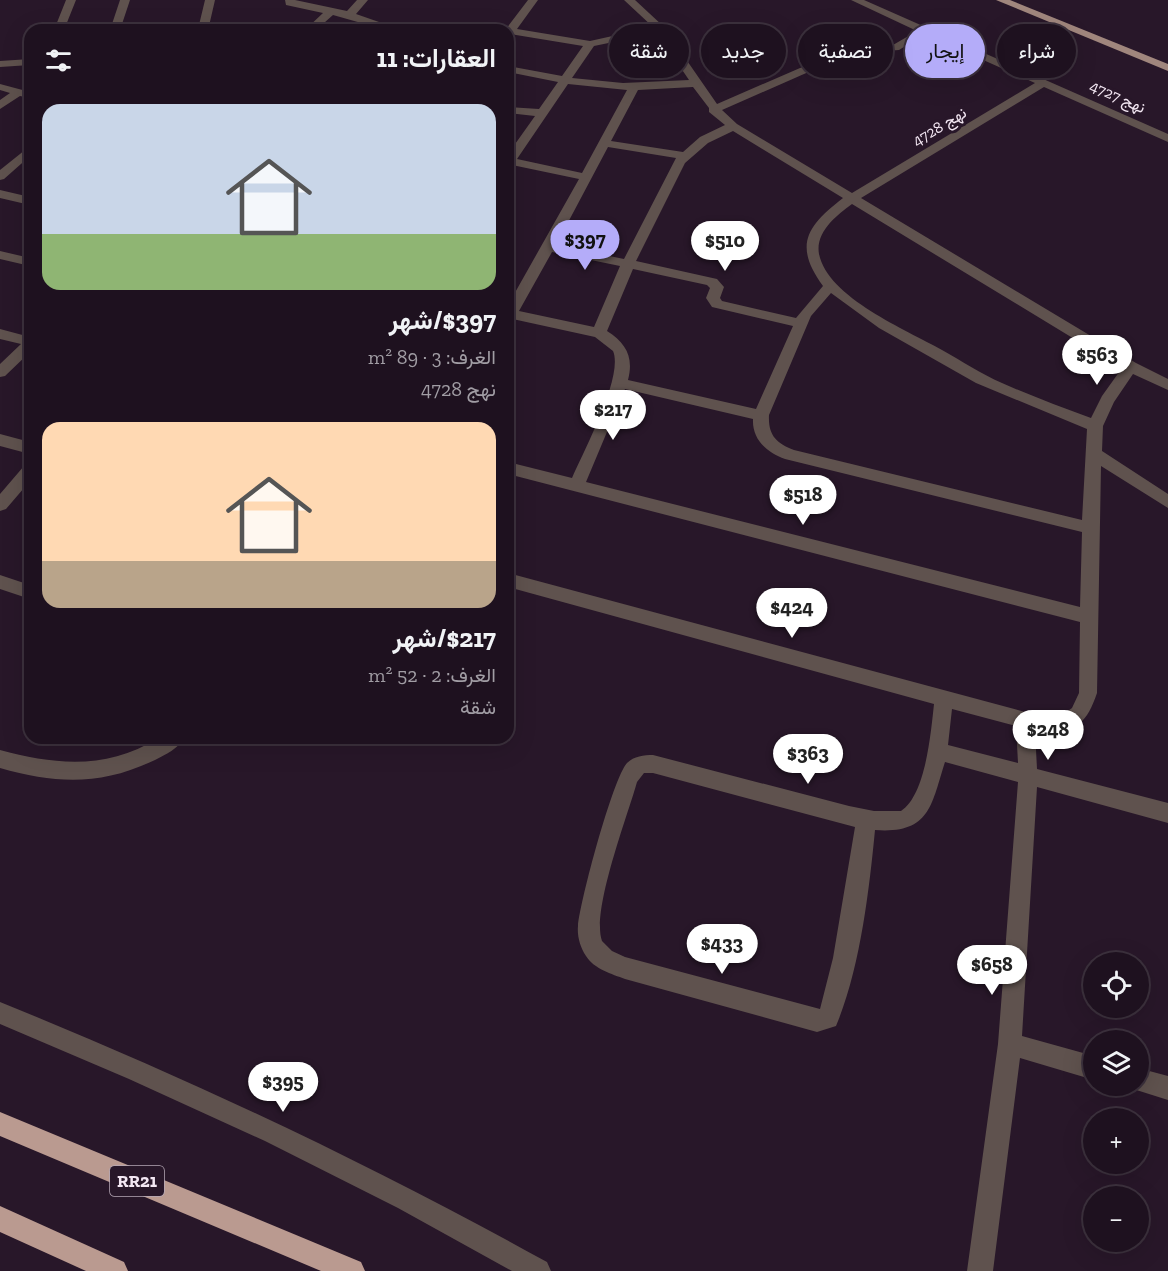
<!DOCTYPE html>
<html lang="ar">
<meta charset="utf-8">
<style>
body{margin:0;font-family:"Zilla Slab",Vazirmatn,serif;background:#261a28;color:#f1f3f6;direction:rtl;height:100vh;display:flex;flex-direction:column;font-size:22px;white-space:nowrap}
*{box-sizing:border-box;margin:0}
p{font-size:20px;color:#a19da4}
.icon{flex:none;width:33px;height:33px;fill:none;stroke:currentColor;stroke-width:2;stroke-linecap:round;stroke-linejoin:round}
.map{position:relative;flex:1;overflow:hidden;direction:ltr}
.side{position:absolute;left:24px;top:24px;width:490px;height:720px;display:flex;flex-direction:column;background:#1e111f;border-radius:18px;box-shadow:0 6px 24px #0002,0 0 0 2px #3c313d;direction:rtl}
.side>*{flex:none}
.hud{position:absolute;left:532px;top:24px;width:544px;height:54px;direction:rtl;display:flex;gap:12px}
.fabs{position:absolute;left:1083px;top:952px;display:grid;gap:12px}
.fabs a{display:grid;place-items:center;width:66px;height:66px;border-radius:50%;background:#1e111f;box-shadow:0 6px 24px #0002,0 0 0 2px #3c313d;font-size:30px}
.price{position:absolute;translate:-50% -51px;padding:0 14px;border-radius:21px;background:#fff;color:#222;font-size:20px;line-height:39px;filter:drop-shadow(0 2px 3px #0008)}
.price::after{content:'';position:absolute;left:50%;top:36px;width:18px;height:14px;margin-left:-9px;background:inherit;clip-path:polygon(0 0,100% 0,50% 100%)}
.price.selected{background:#b4acf9;color:#111}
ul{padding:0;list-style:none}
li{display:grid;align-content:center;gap:12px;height:318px;padding:0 18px}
li span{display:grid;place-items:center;height:186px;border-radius:18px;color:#555}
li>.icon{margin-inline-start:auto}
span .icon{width:108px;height:108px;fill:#fffc;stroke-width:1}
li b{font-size:26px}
h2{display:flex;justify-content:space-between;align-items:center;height:72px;padding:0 18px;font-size:26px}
.tag{padding:0 21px;border-radius:27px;background:#1e111f;box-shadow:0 6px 24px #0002,0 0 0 2px #3c313d;font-size:21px;line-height:54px}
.tag.selected{background:#b4acf9;color:#111}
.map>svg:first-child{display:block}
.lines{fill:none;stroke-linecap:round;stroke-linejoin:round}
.minor{fill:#5f524e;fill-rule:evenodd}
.major{fill:#a0867d;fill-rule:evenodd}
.highway{fill:#ba9a90;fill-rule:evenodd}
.labels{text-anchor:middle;stroke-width:6;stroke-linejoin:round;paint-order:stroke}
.far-street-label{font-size:16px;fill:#f3e7f3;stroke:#281729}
.shield{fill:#281729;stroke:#b6a9b6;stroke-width:1.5}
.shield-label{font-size:18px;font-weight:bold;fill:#f3e7f3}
</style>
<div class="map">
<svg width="1168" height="1271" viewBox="0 0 1168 1271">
<rect width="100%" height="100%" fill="#281729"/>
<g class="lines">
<path class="minor" d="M 66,0 L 76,0 L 64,30 L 54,30 Z
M 120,0 L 130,0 L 120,30 L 110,30 Z
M 205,0 L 215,0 L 209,26 L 223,30 L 163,30 L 183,23 L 199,25 Z
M 285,0 L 295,0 L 347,11 L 357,0 L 368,0 L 356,14 L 402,30 L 386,30 L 333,15 L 316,30 L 305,30 L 323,13 L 286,5 Z
M 528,0 L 538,0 L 517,29 L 590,41 L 653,27 L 624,0 L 635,0 L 663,26 L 717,104 L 830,55 L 858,47 L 893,45 L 917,31 L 851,0 L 864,0 L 1168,134 L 1168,142 L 1044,87 L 861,198 L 1136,363 L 1168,379 L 1168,390 L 1133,374 L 1114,402 L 1103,426 L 1102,451 L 1168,494 L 1168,508 L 1101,466 L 1097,693 C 1085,729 1071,734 1035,730 L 1037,769 L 1168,803 L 1168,823 L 1037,787 L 1022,1036 L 1094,1056 L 1094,1080 L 1020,1058 L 993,1271 L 967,1271 L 998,1044 L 1018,782 L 945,762 C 931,806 930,834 875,830 C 869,892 860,969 836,1026 L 817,1032 L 625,979 C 612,974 594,969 586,956 C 580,947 577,936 578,926 C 580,901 613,778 627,763 C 634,756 644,755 653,755 L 849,806 L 874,811 L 901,811 C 926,795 931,731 934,704 L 508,587 L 508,573 L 1025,712 L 1065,713 L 1072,708 L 1079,693 L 1080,622 L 508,474 L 508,462 L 572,478 C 583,452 624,376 613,351 L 595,337 L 508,318 L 508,305 L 579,179 L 512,165 L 508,167 L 508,154 L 535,116 L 508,113 L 508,107 L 539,109 L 558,82 L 508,72 L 508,66 L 562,76 L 583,46 L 510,34 L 508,30 L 449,30 L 465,22 L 506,29 ZM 657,33 L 689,80 L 623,83 L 572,78 L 594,46 ZM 925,34 L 1035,83 L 852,193 L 737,124 L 722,110 L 838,59 L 859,53 L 899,50 ZM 568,84 L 627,90 L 582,173 L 517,159 ZM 693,87 L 709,108 L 709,112 L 725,125 L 700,137 L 683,152 L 611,141 L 638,90 ZM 733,131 L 843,198 C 807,226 793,245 823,286 L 796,318 L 722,301 L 720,298 L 724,287 L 717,279 L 636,261 L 685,163 L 708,143 ZM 608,147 L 676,158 L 624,259 L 556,245 ZM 852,204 L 1122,368 L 1102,396 L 1091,418 C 1061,407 1031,396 1002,383 C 981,374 962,361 942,350 C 907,330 828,298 819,254 C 815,232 837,215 852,204 ZM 552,252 L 620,266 L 594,327 L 519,311 ZM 633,269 L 707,285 L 710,288 L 706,298 L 712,307 L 793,326 L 756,409 L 628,380 C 634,357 626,343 607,331 ZM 831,293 L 879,328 L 976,383 L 1087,429 L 1082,520 L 794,450 C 776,443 768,435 769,415 L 811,316 ZM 625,389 L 753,419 C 752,440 767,452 785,459 L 1082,532 L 1080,607 L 586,482 ZM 952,709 L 1016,726 L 1018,763 L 948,745 ZM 644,773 L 653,773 L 855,827 L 833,958 L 820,1009 L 625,957 L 612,951 L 602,941 C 591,911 628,815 637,782 Z
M 30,59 L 30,65 L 0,67 L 0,61 Z
M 0,84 L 30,92 L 30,98 L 20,96 L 0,109 L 0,100 L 10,93 L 0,90 Z
M 30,146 L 30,156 L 4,179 L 0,180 L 0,170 Z
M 0,190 L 30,197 L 30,205 L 0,198 Z
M 0,251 L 30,258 L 30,266 L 0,259 Z
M 0,329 L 30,337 L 30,352 L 5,376 L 0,377 L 0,364 L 21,344 L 0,339 Z
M 0,434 L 30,442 L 30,454 L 0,446 Z
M 30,464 L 30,481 L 6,509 L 0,511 L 0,494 L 24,466 Z
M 0,575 L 30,585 L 30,599 L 0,589 Z
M 158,738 L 184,738 C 179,748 165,755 155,760 C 100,786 57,784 0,768 L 0,750 C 55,765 108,770 158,738 Z
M 0,1002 C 188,1078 370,1164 547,1262 L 551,1271 L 512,1271 L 398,1208 L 265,1141 L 129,1079 L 0,1024 Z
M 1138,1068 L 1168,1076 L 1168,1100 L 1130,1088 L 1129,1086 L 1138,1086 Z"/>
<path class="major" d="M 996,0 L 1010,0 L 1168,64 L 1168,71 Z"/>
<path class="highway" d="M 0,1112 L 361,1262 L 365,1271 L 321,1271 L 0,1136 Z
M 0,1206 L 124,1262 L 128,1271 L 86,1271 L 0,1232 Z"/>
</g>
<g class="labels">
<g class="far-street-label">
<text transform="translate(1118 96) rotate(24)" y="6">نهج 4727</text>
<text transform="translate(939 126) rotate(-31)" y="6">نهج 4728</text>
</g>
<rect class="shield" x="110" y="1166" width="54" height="30" rx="4.5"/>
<g class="shield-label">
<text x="137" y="1187">RR21</text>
</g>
</g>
</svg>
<div class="fabs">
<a><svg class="icon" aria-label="locate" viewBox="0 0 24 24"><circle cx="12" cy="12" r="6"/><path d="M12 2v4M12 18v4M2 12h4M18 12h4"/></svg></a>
<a><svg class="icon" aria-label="layers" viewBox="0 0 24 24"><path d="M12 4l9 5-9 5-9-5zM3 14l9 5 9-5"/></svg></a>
<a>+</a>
<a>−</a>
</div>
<b class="price selected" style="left:585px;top:271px">$397</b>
<b class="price" style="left:725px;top:272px">$510</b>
<b class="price" style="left:1097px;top:386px">$563</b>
<b class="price" style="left:613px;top:441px">$217</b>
<b class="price" style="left:803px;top:526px">$518</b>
<b class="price" style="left:792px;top:639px">$424</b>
<b class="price" style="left:1048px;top:761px">$248</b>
<b class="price" style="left:808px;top:785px">$363</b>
<b class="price" style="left:722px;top:975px">$433</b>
<b class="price" style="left:992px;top:996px">$658</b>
<b class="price" style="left:283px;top:1113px">$395</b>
<div class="hud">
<a class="tag">شراء</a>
<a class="tag selected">إيجار</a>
<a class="tag">تصفية</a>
<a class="tag">جديد</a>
<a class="tag">شقة</a>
</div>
<section class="side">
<h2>العقارات: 11<svg class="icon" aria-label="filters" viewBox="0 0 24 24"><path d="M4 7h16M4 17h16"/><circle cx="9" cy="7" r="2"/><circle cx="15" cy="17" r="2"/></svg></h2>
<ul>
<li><span style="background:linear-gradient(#c9d6e8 70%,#8fb573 0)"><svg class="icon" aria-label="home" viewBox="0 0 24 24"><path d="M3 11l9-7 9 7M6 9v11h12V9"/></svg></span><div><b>$397/شهر</b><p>الغرف: 3 · 89 m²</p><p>نهج 4728</p></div></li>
<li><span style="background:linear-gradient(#ffd9b3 75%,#b9a48a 0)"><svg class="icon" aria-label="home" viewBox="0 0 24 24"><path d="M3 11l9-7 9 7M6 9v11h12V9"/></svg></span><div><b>$217/شهر</b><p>الغرف: 2 · 52 m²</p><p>شقة</p></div></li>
</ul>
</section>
</div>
